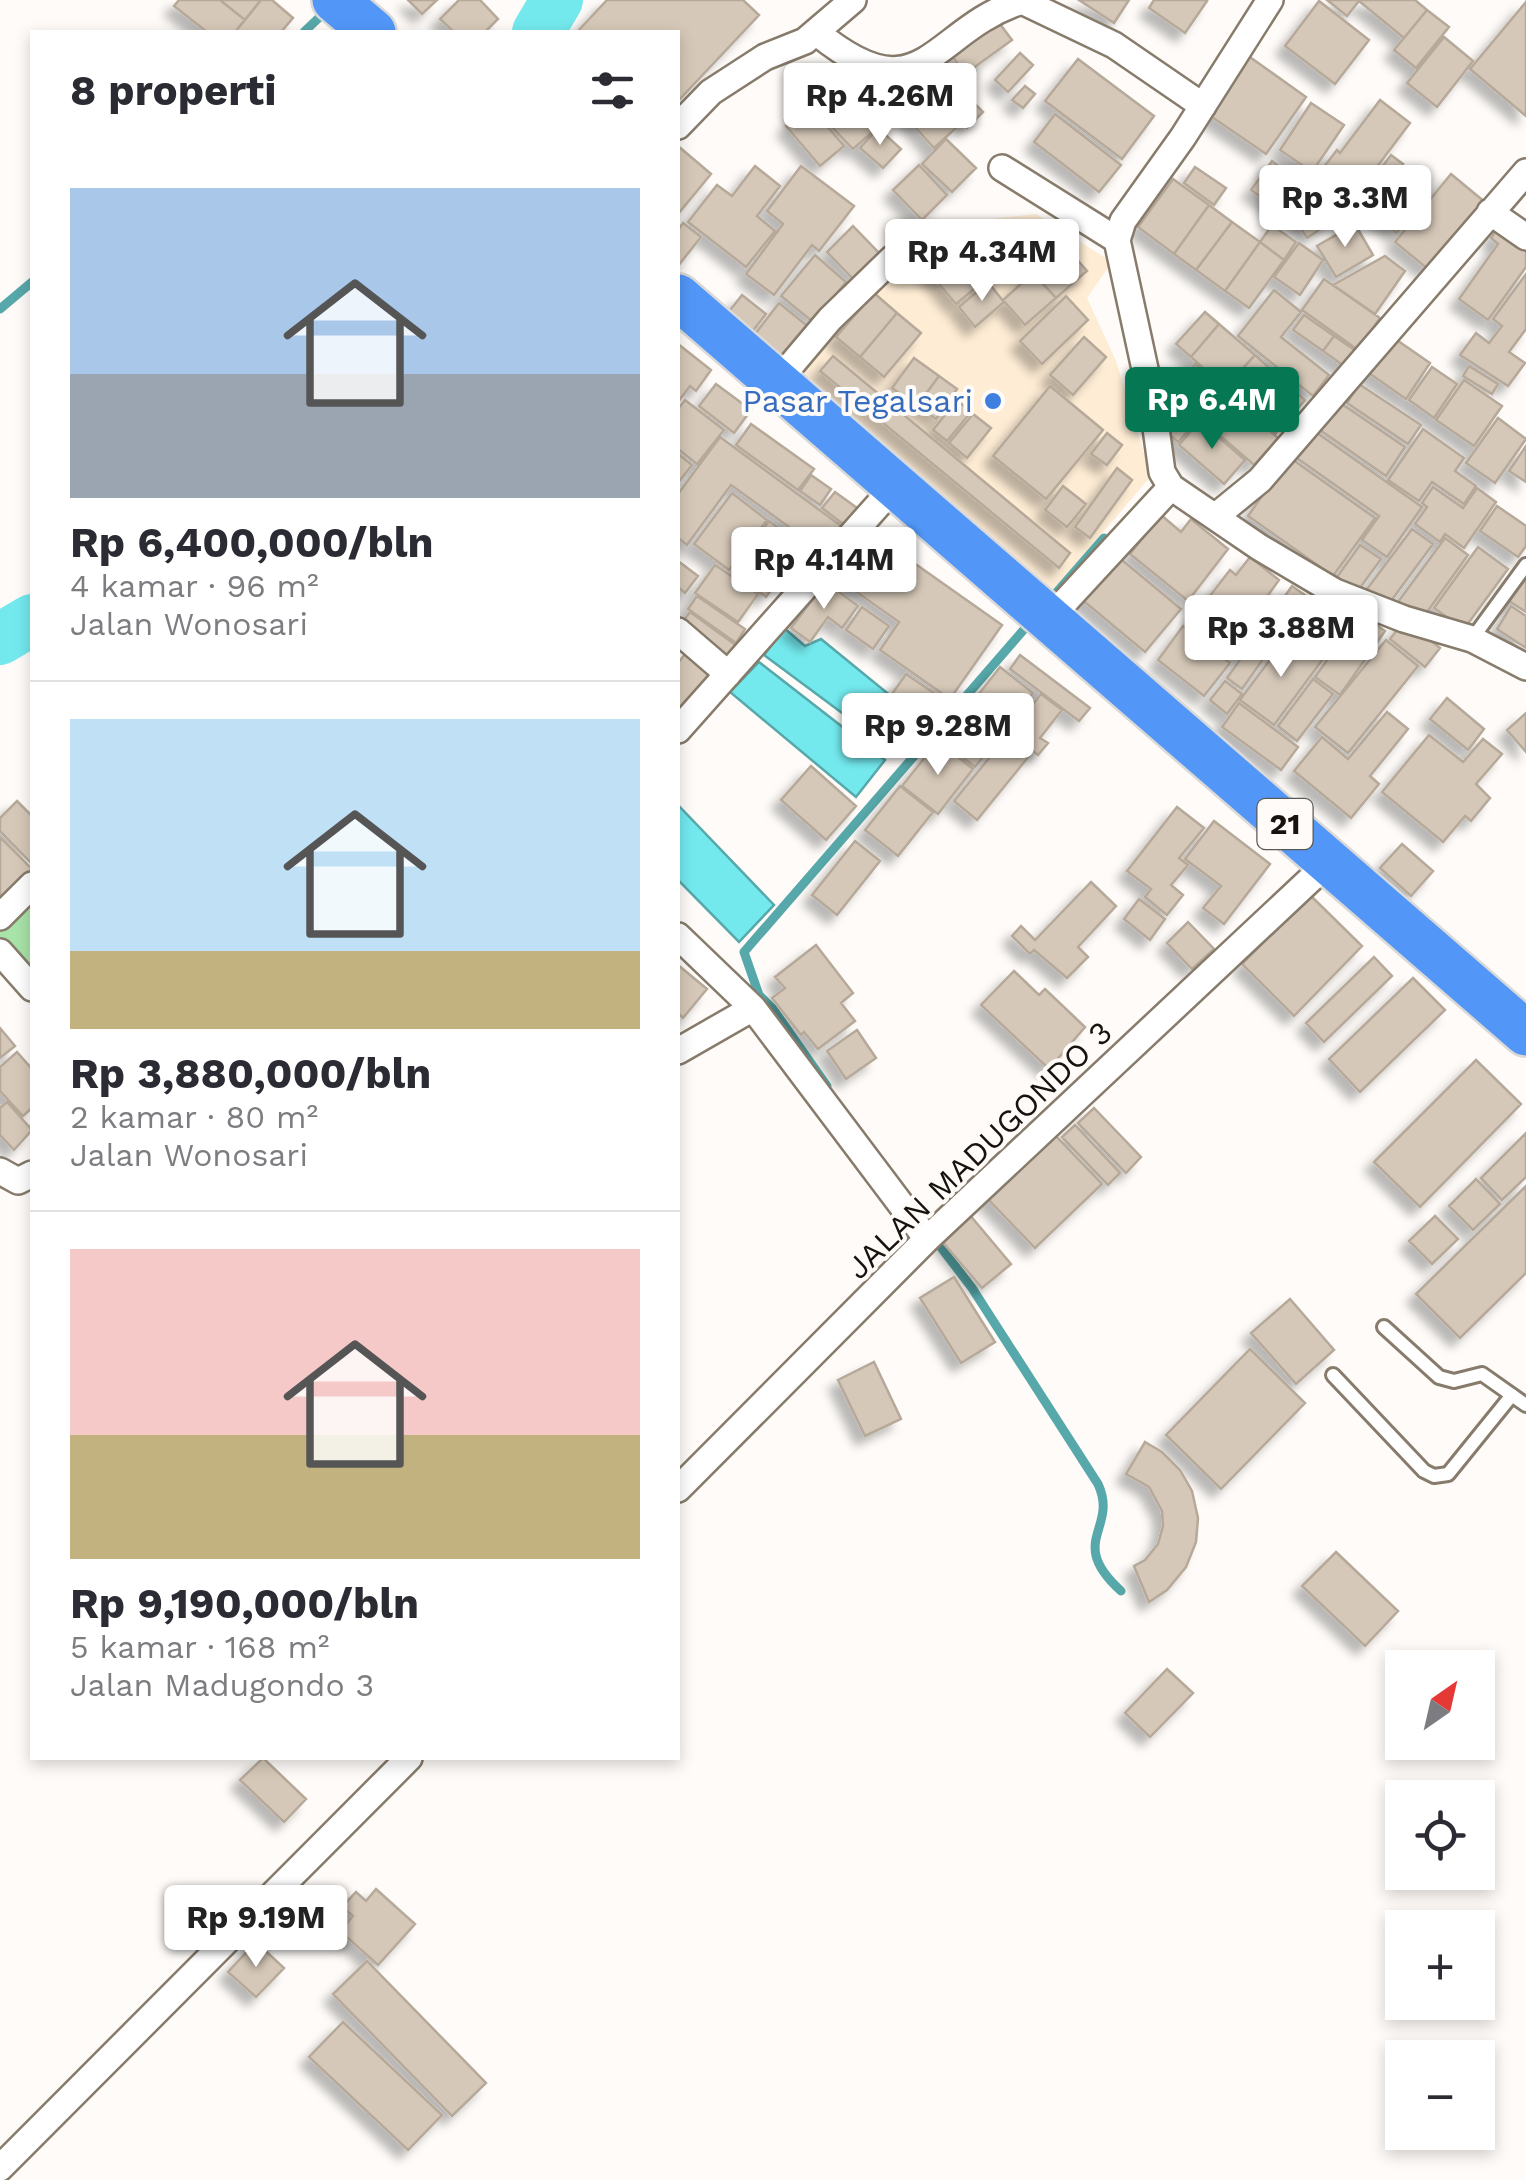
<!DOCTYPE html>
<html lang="id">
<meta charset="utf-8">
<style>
body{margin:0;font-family:"Work Sans",sans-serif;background:#f2f2f3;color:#2b2b33;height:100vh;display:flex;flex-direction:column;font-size:38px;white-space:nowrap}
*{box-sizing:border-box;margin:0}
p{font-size:32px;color:#7c7c81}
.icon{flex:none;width:55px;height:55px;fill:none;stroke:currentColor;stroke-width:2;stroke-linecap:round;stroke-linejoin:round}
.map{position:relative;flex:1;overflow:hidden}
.drawer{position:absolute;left:30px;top:30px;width:650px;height:1730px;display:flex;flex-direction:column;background:#fff;border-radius:0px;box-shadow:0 5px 15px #0003}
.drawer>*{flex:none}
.needle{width:65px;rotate:34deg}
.tools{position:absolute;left:1385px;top:1650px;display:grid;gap:20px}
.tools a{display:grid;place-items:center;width:110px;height:110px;border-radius:0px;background:#fff;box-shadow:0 5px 15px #0003;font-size:50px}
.price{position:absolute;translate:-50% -85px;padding:0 22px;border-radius:10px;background:#fff;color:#222;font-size:32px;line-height:65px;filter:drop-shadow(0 2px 5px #0008)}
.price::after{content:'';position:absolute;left:50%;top:60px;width:30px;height:22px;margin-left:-15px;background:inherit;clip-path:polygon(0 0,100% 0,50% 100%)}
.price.current{background:#057853;color:#fff}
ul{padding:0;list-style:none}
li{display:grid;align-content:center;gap:20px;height:530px;padding:0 40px}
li+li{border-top:2px solid #e1e1e2}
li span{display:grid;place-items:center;height:310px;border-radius:0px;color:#555}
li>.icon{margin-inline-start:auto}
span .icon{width:180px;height:180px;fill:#fffc;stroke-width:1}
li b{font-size:42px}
h2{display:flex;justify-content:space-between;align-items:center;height:120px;padding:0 40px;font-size:42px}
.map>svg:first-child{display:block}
.built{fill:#feecd4;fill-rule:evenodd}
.green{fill:#a8e3a8}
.water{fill:#73e9ee;stroke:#57a8aa;stroke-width:2.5}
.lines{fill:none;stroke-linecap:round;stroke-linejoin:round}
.stream{stroke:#57a8aa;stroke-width:9}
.river{stroke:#73e9ee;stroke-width:52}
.building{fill:#d5c8b8;stroke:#b6a999;stroke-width:2.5;filter:url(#shadow)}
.lane-casing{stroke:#877b6b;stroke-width:18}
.street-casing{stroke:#877b6b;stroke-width:30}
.highway-casing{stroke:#dad9d8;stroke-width:50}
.lane{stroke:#fff;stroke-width:12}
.street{stroke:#fff;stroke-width:25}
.highway{stroke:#5297f8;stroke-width:45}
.shop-dot{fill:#3f7fe0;stroke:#fefbf8;stroke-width:4}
.labels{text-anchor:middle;stroke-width:8;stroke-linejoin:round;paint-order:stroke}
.shield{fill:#fefbf8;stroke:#5c5854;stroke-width:2.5}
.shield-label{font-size:30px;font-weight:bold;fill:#17120d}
.shop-label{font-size:32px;fill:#366cbe;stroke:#fefbf8;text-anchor:end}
.street-label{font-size:32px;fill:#17120d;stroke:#fefbf8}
</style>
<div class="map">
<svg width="1526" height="2180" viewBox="0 0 1526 2180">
<defs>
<filter id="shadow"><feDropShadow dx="-9" dy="9" stdDeviation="5" flood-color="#0004"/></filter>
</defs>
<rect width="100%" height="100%" fill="#fefbf8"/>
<path class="built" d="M 1036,214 L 1112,262 L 1087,298 L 1116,361 L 1151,476 L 1054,590 L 804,373 L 891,268 L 963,222 ZM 1065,246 L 1087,271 L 1025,325 L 1004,299 ZM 988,283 L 1004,303 L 975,326 L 959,307 ZM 874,293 L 921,332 L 884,377 L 837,337 ZM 1065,297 L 1088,320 L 1042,364 L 1020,341 ZM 1083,338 L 1106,357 L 1072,395 L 1050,375 ZM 914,358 L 957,389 L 936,419 L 893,388 ZM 1049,387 L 1103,430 L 1046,499 L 993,456 Z"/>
<path class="green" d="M 32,892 L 32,976 L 0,941 L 0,924 Z"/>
<path class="water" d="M 784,628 L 805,646 L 821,639 L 924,723 L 896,753 L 764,655 Z
M 759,662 L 885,760 L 856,797 L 730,692 Z
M 678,805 L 774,905 L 739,942 L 678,880 Z"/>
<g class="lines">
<path class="stream" d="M 304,32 L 328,9
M 0,309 L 32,282
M 1050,600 L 1104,538
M 827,1086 L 773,1009 L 759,995 L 744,952 L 1033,619
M 933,1237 L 972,1288 L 1098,1484 C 1119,1529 1066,1541 1121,1591"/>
<path class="river" d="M 538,32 L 557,0
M 0,639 L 32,620"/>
</g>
<path class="building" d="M 179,0 L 220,0 L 245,20 L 235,32 L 207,32 L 174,6 Z
M 220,0 L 261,0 L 245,20 Z
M 261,0 L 272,0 L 293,18 L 281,32 L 235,32 Z
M 408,0 L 437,0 L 422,14 Z
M 459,0 L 480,0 L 498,19 L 485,32 L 454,32 L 440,19 Z
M 607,0 L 743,0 L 759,15 L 678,101 L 678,32 L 577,32 Z
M 1079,0 L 1129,0 L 1114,23 Z
M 1154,0 L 1205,0 L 1207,1 L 1185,33 L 1149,8 Z
M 1327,0 L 1415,0 L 1427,10 L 1404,38 L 1359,1 L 1347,16 Z
M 1319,1 L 1369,40 L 1335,84 L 1285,46 Z
M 1526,2 L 1526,116 L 1470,69 Z
M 1427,10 L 1449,27 L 1416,68 L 1394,50 Z
M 997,20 L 1012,40 L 965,74 L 950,53 Z
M 1444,37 L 1473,61 L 1437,107 L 1407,83 Z
M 1020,53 L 1033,65 L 1008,92 L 995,80 Z
M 1247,55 L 1306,97 L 1266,154 L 1206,113 Z
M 1078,59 L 1154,116 L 1122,159 L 1045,101 Z
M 957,86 L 983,112 L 967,128 L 941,102 Z
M 1025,86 L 1035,94 L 1023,108 L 1012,100 Z
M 927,95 L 956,128 L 934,148 L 905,116 Z
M 1380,100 L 1410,123 L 1370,176 L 1380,184 L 1364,205 L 1320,172 L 1337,150 L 1340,153 Z
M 854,102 L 877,128 L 853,149 L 829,124 Z
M 1311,103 L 1344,125 L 1312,172 L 1280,150 Z
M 810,106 L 844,146 L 820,166 L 786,126 Z
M 1055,114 L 1121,165 L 1099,192 L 1034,142 Z
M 878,128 L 901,149 L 883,168 L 860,148 Z
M 946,139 L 976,168 L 952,192 L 922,164 Z
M 678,146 L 711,174 L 678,214 Z
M 1391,155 L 1403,164 L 1387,183 L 1376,175 Z
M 1272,161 L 1300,182 L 1280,211 L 1251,190 Z
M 919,165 L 947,195 L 922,220 L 893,190 Z
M 755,166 L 780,186 L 757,216 L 775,231 L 746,267 L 688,222 L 717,185 L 732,196 Z
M 801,166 L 854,206 L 819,251 L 812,245 L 774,295 L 746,274 L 783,224 L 767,211 Z
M 1195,167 L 1226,188 L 1214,205 L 1184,183 Z
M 1451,174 L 1486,203 L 1429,270 L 1395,242 Z
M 1399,176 L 1424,198 L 1414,210 L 1389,188 Z
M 1173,179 L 1209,205 L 1174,254 L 1138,227 Z
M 1315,182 L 1320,190 L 1328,185 L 1346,212 L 1307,238 L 1289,210 L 1299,204 L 1294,196 Z
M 1386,188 L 1414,214 L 1396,233 L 1368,208 Z
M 1209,205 L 1232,222 L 1196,270 L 1174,254 Z
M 1232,222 L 1260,242 L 1225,291 L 1196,270 Z
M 683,223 L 701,237 L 678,266 L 678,230 Z
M 1355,224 L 1373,255 L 1336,277 L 1317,246 Z
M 1272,225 L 1296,242 L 1284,260 L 1260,242 Z
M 1500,225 L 1526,243 L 1526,267 L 1488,320 L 1459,299 L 1498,244 L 1491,238 Z
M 853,226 L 881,255 L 855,281 L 827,252 Z
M 947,233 L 986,279 L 956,304 L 917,258 Z
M 1260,242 L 1284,260 L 1249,308 L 1225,291 Z
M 1299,243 L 1323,260 L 1300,295 L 1274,277 Z
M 1065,246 L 1087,271 L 1056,298 L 1033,273 Z
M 815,255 L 846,282 L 813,322 L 781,296 Z
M 1385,256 L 1405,271 L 1375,314 L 1333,285 Z
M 1033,273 L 1056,298 L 1025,325 L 1003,300 Z
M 1526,274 L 1526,329 L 1509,352 L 1525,363 L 1508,386 L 1460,355 L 1476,333 L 1489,343 L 1502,326 L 1493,319 Z
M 1324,279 L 1380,318 L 1358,350 L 1302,310 Z
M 988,282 L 1004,302 L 975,327 L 959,307 Z
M 1274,290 L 1301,312 L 1281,337 L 1329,375 L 1313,396 L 1238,336 Z
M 874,293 L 897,313 L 860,357 L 836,337 Z
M 742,295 L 766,314 L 747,338 L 723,319 Z
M 1066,296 L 1088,320 L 1042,364 L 1020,341 Z
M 779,303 L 810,328 L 785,359 L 755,334 Z
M 1205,312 L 1219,324 L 1191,357 L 1176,344 Z
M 897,313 L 921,333 L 884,377 L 860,357 Z
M 1304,315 L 1334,336 L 1323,351 L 1293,330 Z
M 1219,324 L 1255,355 L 1225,388 L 1191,357 Z
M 1334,336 L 1359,353 L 1348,369 L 1323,351 Z
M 1391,336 L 1430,363 L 1406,399 L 1366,371 Z
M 1084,337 L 1106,357 L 1073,395 L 1050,375 Z
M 678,344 L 711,370 L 696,391 L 690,386 L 678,402 Z
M 1255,355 L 1305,400 L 1276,433 L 1225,388 Z
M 833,356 L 1070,553 L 1059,568 L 820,371 Z
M 914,358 L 939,376 L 917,406 L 892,388 Z
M 1195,364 L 1225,390 L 1178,442 L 1163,429 L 1187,402 L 1173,390 Z
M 1469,366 L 1498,384 L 1492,394 L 1463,376 Z
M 1432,367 L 1457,384 L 1434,418 L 1409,400 Z
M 939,376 L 957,389 L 936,419 L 917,406 Z
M 1464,380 L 1502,406 L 1474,446 L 1436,420 Z
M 716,384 L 751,410 L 734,433 L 699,406 Z
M 1359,384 L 1421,425 L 1408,444 L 1347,403 Z
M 1050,386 L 1103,430 L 1046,499 L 993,456 Z
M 1226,391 L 1278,438 L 1254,465 L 1201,419 Z
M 685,400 L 724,430 L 697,464 L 678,449 L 678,409 Z
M 957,400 L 971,412 L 947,441 L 933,430 Z
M 1336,400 L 1405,447 L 1386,476 L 1317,428 Z
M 973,414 L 991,428 L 967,458 L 949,443 Z
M 1498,418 L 1526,439 L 1495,483 L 1466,463 Z
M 1200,421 L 1245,460 L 1224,484 L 1179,445 Z
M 751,424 L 814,469 L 798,490 L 736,445 Z
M 1423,429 L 1464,458 L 1455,471 L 1476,486 L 1464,504 L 1432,482 L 1419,501 L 1388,480 Z
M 1313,430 L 1422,507 L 1387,557 L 1362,540 L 1379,516 L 1294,456 Z
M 1107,433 L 1122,445 L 1107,465 L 1091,454 Z
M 720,437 L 848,531 L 829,556 L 731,485 L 687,545 L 678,538 L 678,494 Z
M 1526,446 L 1526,482 L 1509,471 Z
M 678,454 L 692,465 L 678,483 Z
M 1289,457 L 1375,518 L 1333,576 L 1248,516 Z
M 1117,468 L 1132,480 L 1090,538 L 1075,527 Z
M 811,475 L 831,489 L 820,505 L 800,491 Z
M 1063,486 L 1086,504 L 1067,527 L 1045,510 Z
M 1433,487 L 1463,508 L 1477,488 L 1496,502 L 1464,548 L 1445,534 L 1440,542 L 1415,524 L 1427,507 L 1422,503 Z
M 835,492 L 864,513 L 851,530 L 822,508 Z
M 732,493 L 767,520 L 729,570 L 694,544 Z
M 1497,506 L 1526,526 L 1526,546 L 1518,557 L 1480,531 Z
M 1161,515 L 1181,532 L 1191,519 L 1228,549 L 1188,601 L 1130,554 Z
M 769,521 L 803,546 L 766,597 L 732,572 Z
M 863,527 L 1002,625 L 950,699 L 880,650 L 899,622 L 831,574 Z
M 1412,529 L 1433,544 L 1388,605 L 1367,589 Z
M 1445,538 L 1468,555 L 1422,619 L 1398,602 Z
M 1360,545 L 1381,559 L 1357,592 L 1337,577 Z
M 1478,547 L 1508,569 L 1464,629 L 1434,608 Z
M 1116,555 L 1181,609 L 1145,652 L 1080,598 Z
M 1250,557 L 1279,580 L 1266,598 L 1275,605 L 1233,659 L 1188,624 L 1230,570 L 1236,575 Z
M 678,561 L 698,576 L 685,593 L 678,587 Z
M 715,565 L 758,594 L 738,622 L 695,593 Z
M 1526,572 L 1526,612 L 1506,599 Z
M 826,582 L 858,606 L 842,628 L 828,617 L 810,642 L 791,628 Z
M 1292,586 L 1315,602 L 1293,633 L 1285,628 L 1242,689 L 1227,678 Z
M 697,596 L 745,629 L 736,643 L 688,609 Z
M 1511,606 L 1526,616 L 1526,648 L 1497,629 Z
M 862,607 L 889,626 L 873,649 L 846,630 Z
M 690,612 L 737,646 L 728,659 L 680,625 Z
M 1359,613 L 1385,631 L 1340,695 L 1315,677 L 1342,639 L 1334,634 L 1346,617 L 1353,622 Z
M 1405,620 L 1440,648 L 1425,667 L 1390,639 Z
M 1183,626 L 1230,663 L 1204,696 L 1158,660 Z
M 1289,634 L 1323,659 L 1274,725 L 1240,700 Z
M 1386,640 L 1418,666 L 1348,753 L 1315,727 Z
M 685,654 L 712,677 L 678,713 L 678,663 Z
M 1020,655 L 1090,708 L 1079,721 L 1010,669 Z
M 1000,667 L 1033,693 L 975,767 L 942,741 Z
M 906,674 L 941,698 L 928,718 L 892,694 Z
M 1313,679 L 1333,694 L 1297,741 L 1278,726 Z
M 1225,681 L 1242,694 L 1227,714 L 1210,700 Z
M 1041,694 L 1062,710 L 1040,738 L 1048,743 L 1038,755 L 1010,733 Z
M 1447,698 L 1484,729 L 1468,750 L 1430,719 Z
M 1239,703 L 1298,747 L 1281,770 L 1222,727 Z
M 1387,712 L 1408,729 L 1370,776 L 1379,784 L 1351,818 L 1294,771 L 1322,737 L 1348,759 Z
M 1526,713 L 1526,752 L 1507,730 Z
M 1429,735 L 1463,762 L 1483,739 L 1502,754 L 1476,784 L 1490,798 L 1471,821 L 1465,816 L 1443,842 L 1382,792 Z
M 1007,736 L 1030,755 L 977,820 L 954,801 Z
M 938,741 L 973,769 L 938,814 L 902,786 Z
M 811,766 L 856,806 L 826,840 L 781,800 Z
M 900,786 L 933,812 L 898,856 L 865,830 Z
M 17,801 L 32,816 L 32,864 L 0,831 L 0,818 Z
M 1177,807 L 1204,828 L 1179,858 L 1188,865 L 1171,885 L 1183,895 L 1167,915 L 1145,897 L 1151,889 L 1127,871 Z
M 1214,821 L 1270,864 L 1224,924 L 1203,908 L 1221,886 L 1185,859 Z
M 0,837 L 32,869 L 32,875 L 6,901 L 0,896 Z
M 855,841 L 880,861 L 837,915 L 812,895 Z
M 1402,844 L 1433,871 L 1411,896 L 1380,868 Z
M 1091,882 L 1116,906 L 1078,947 L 1088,957 L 1067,978 L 1034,950 L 1030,954 L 1012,936 L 1021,926 L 1035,940 Z
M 1310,895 L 1362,946 L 1294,1016 L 1242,964 Z
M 1139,899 L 1165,919 L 1150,940 L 1124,919 Z
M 1188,922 L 1214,949 L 1192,969 L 1167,943 Z
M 816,945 L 853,993 L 841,1003 L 855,1021 L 818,1049 L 804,1032 L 801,1035 L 772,998 L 785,988 L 775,977 Z
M 1374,957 L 1392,976 L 1324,1042 L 1306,1023 Z
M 678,965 L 707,989 L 683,1018 L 678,1013 Z
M 1014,971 L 1039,995 L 1045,989 L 1085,1027 L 1049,1069 L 981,1005 Z
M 1413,978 L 1445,1010 L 1360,1092 L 1329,1059 Z
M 0,1028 L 15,1046 L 0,1058 Z
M 857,1030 L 876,1058 L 846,1079 L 827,1051 Z
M 17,1052 L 32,1069 L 32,1108 L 23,1116 L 0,1091 L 0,1067 Z
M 1476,1060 L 1521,1104 L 1420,1207 L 1374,1162 Z
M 7,1102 L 32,1130 L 14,1150 L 0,1135 L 0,1108 Z
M 1094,1108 L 1141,1157 L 1126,1173 L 1078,1123 Z
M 1075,1125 L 1120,1173 L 1108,1185 L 1062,1137 Z
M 1052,1132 L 1102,1184 L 1035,1248 L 985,1196 Z
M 1526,1133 L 1526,1177 L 1502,1200 L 1481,1178 Z
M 1476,1179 L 1500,1204 L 1473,1230 L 1449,1206 Z
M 1526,1186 L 1526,1273 L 1460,1338 L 1416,1294 Z
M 969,1214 L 1011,1264 L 982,1288 L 940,1239 Z
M 1435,1216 L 1458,1239 L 1432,1264 L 1409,1241 Z
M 954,1277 L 995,1342 L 961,1363 L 920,1298 Z
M 1290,1299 L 1334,1350 L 1296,1384 L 1251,1333 Z
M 1250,1349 L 1305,1403 L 1221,1489 L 1166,1435 Z
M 874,1362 L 901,1419 L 865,1436 L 838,1380 Z
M 1145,1442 L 1162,1452 L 1180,1470 L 1192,1491 L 1198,1518 L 1196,1542 L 1186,1567 L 1167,1590 L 1149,1602 L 1134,1566 L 1145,1560 L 1158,1544 L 1163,1526 L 1162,1511 L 1149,1487 L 1126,1474 Z
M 1336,1552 L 1398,1611 L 1365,1646 L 1302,1586 Z
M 1167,1669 L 1193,1693 L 1150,1737 L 1125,1713 Z
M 263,1758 L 306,1799 L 284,1822 L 240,1780 Z
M 376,1889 L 415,1924 L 378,1965 L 340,1931 L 353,1916 L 342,1907 L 356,1892 L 366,1901 Z
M 256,1942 L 284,1968 L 256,1997 L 228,1972 Z
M 367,1961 L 486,2083 L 452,2116 L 333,1994 Z
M 343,2022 L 442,2115 L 408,2150 L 309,2057 Z"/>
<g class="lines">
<g class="lane-casing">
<path id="lane" d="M 1472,639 L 1526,565
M 1384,1327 L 1439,1377 L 1454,1381 L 1482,1374 L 1526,1405
M 1333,1375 L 1424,1471 L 1434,1476 L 1448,1474 L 1512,1395"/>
</g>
<g class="street-casing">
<path id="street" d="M 1270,0 L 1183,137 L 1123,221 L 1117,240 L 1153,406 L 1162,472 L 1171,487 L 1259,547 L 1335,592 L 1404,619 L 1472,639 L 1526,667
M 816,32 C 923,120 930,30 1022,1 L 1114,45 L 1203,106
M 678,126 L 711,92 L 765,57 L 805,41 L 853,0
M 1002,168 L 1117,240
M 1490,212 L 1526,237
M 776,383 L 830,319 L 893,258
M 1216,516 L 1260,480 L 1526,172
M 1049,619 L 1171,487
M 678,631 L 728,674
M 678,730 L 895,486
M 0,917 L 32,885
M 678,936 L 753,1008 L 927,1239
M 0,952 L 32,988
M 678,1051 L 753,1008
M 0,1171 L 18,1181 L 32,1174
M 678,1489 L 927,1239 L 1329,862
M 0,2168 L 409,1758"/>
</g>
<g class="highway-casing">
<path id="highway" d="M 335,0 L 373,32
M 678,297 L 1526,1033"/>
</g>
<use href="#lane" class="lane"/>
<use href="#street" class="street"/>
<use href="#highway" class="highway"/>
</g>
<circle class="shop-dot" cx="993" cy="401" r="10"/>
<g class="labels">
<rect class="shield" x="1257.5" y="799" width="55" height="50" rx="8"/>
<g class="shield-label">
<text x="1285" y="834">21</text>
</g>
<g class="shop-label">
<text x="973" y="412">Pasar Tegalsari</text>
</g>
<g class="street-label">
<text transform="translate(979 1150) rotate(-44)" y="11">JALAN MADUGONDO 3</text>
</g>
</g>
</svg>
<div class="tools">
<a><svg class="needle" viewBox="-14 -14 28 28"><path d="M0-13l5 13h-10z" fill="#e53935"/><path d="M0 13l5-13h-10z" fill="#7c7c81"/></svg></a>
<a><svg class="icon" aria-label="locate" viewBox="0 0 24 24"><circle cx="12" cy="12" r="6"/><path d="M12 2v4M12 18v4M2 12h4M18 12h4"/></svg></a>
<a>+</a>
<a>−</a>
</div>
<b class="price" style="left:880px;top:148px">Rp 4.26M</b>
<b class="price" style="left:1345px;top:250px">Rp 3.3M</b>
<b class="price" style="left:982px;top:304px">Rp 4.34M</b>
<b class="price current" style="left:1212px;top:452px">Rp 6.4M</b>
<b class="price" style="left:824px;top:612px">Rp 4.14M</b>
<b class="price" style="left:1281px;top:680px">Rp 3.88M</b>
<b class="price" style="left:938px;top:778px">Rp 9.28M</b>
<b class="price" style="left:256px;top:1970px">Rp 9.19M</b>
<section class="drawer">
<h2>8 properti<svg class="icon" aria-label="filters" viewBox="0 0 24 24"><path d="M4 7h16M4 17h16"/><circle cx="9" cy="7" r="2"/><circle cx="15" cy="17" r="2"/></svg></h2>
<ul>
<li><span style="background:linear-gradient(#a9c7e8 60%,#9aa5b1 0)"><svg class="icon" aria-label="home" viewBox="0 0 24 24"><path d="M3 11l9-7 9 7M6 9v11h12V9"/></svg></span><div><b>Rp 6,400,000/bln</b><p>4 kamar · 96 m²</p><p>Jalan Wonosari</p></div></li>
<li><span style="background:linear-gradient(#bfe0f5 75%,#c2b280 0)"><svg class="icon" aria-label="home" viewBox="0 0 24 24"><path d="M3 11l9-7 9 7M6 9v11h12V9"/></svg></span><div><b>Rp 3,880,000/bln</b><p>2 kamar · 80 m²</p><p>Jalan Wonosari</p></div></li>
<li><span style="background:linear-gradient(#f6c9c9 60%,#c2b280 0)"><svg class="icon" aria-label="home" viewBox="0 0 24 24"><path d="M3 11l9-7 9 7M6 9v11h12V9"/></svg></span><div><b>Rp 9,190,000/bln</b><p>5 kamar · 168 m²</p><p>Jalan Madugondo 3</p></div></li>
</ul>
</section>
</div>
